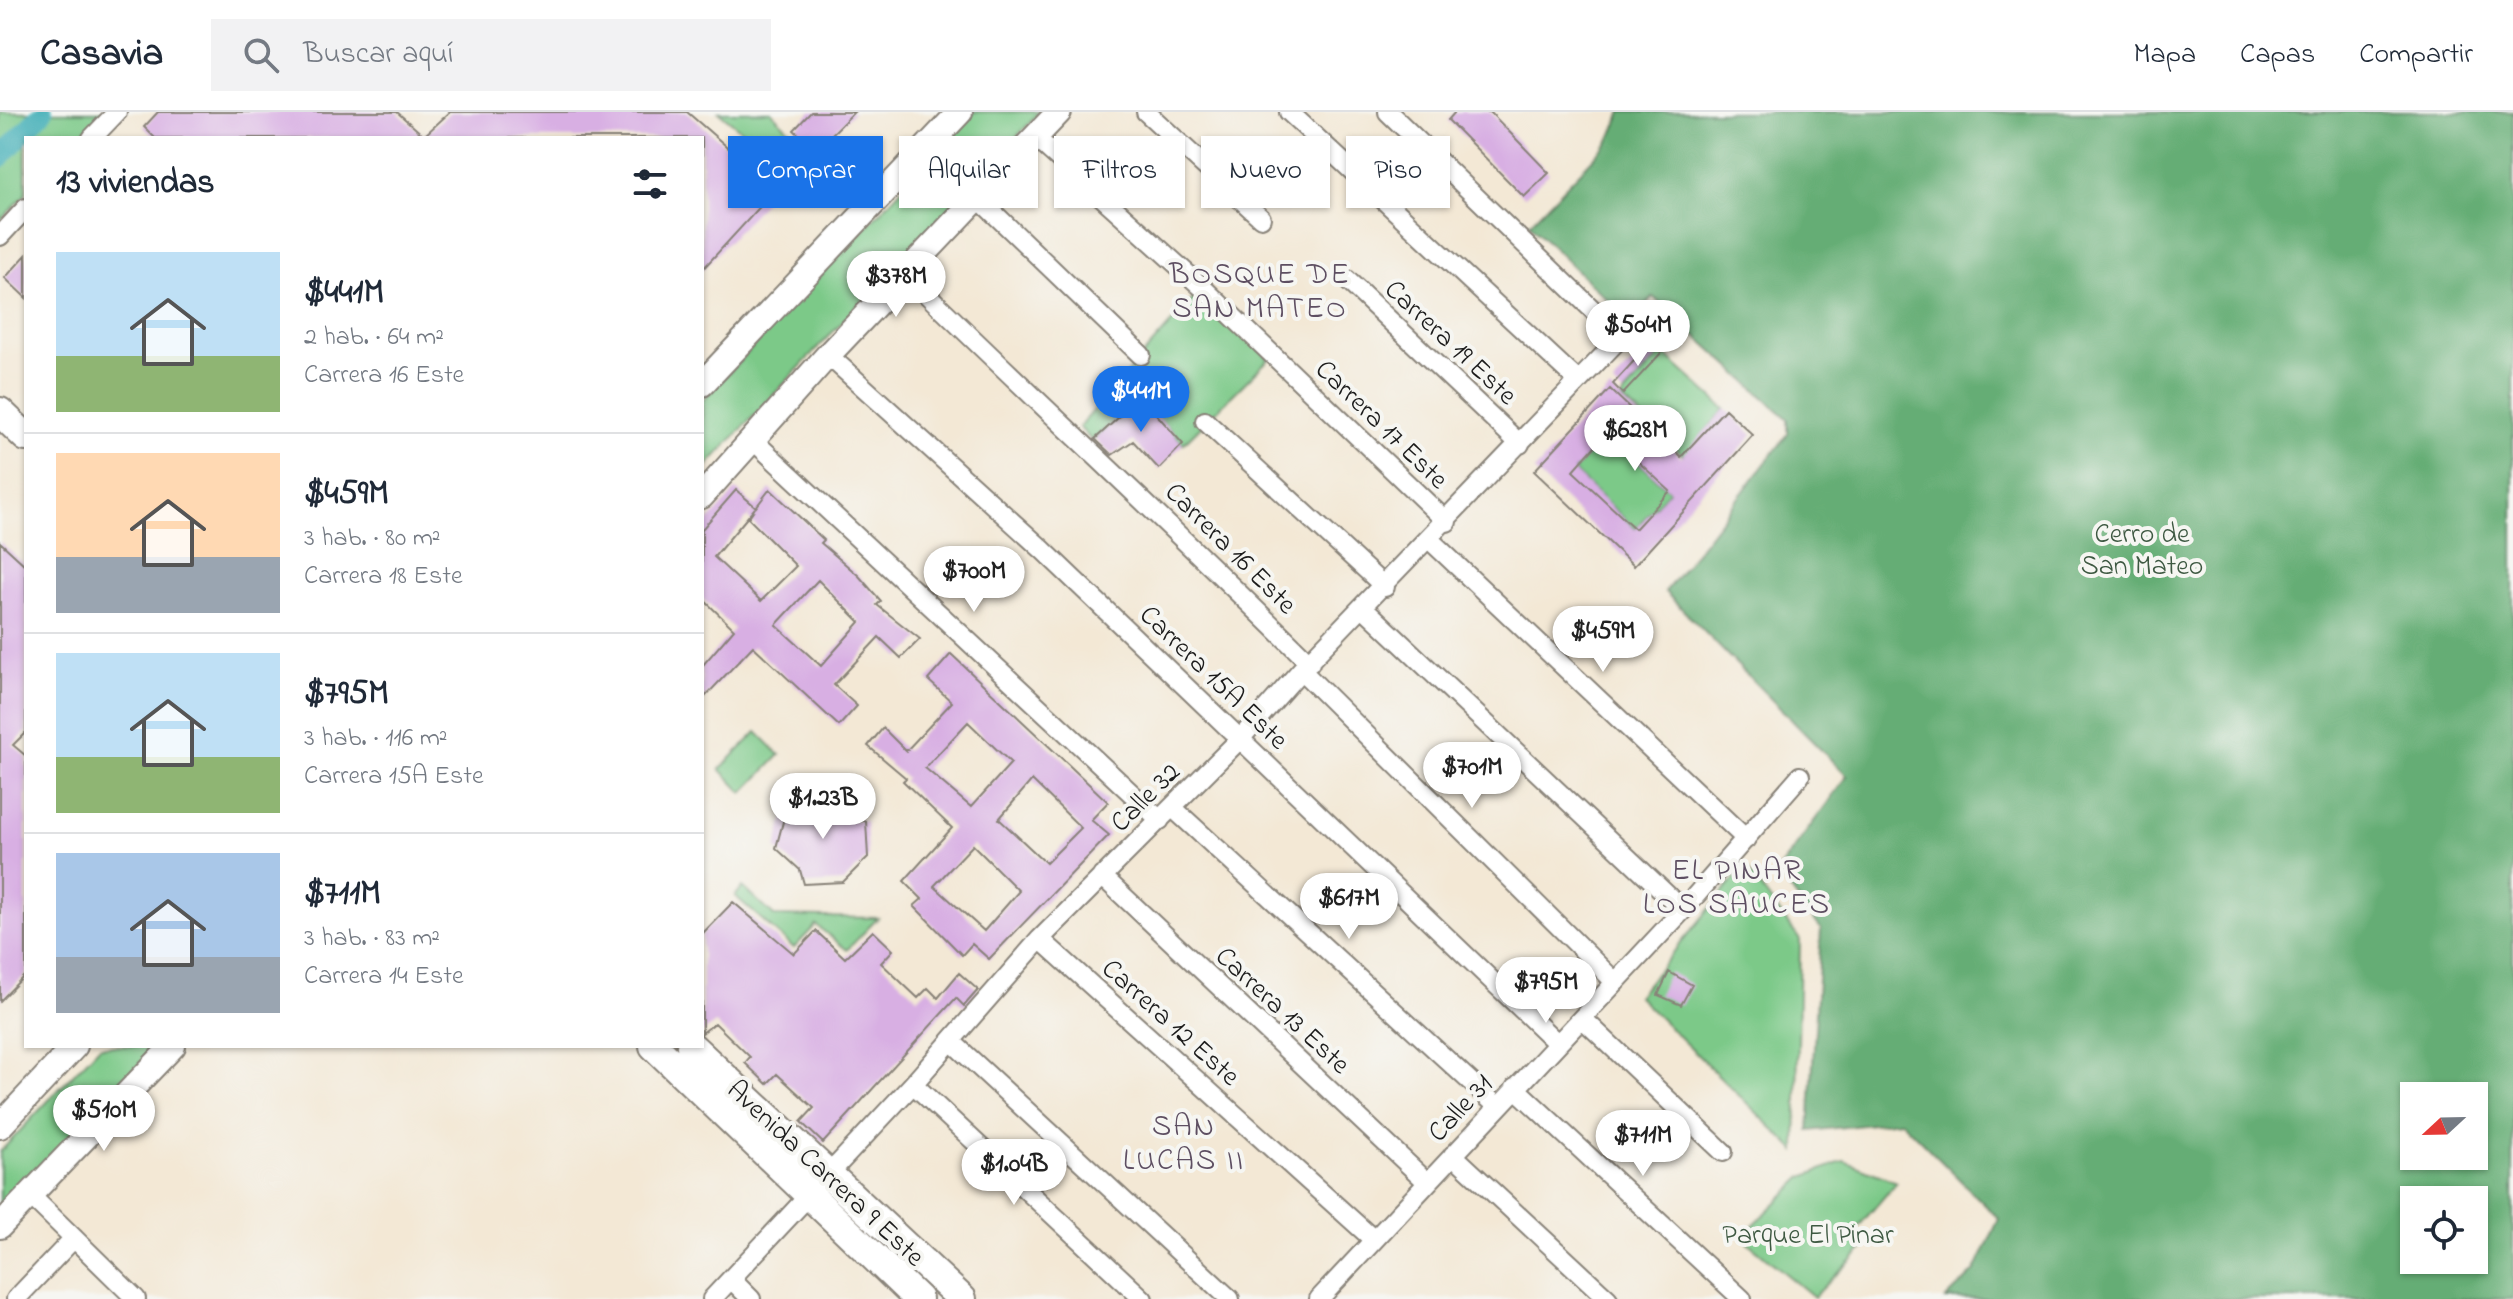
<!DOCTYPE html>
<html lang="es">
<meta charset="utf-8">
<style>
body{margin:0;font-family:"Indie Flower",sans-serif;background:#f2f2f3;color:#1f2937;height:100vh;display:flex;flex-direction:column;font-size:30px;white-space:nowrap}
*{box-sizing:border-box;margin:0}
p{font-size:26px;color:#747a83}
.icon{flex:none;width:44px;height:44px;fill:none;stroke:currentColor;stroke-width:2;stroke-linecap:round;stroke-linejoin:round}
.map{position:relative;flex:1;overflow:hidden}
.panel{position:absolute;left:24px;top:24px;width:680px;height:912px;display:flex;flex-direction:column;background:#fff;border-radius:0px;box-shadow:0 2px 6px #0004}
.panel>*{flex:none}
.hud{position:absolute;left:728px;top:24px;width:760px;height:72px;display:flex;gap:16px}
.needle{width:52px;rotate:248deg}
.fabs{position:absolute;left:2400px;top:970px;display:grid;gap:16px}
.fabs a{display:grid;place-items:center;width:88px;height:88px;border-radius:0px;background:#fff;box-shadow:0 2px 6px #0004;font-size:40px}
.price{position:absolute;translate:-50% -68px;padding:0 18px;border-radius:28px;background:#fff;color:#222;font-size:26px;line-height:52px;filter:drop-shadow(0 2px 4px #0008)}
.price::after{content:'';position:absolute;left:50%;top:48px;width:24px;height:18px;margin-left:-12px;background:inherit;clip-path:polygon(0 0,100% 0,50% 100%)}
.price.selected{background:#1a73e8;color:#fff}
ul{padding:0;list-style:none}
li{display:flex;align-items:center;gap:24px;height:200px;padding:0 32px}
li+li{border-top:2px solid #e0e1e3}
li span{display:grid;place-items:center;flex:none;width:224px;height:160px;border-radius:0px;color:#555}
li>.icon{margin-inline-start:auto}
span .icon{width:96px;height:96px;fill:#fffc;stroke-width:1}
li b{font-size:34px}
h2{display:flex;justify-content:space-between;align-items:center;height:96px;padding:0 32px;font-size:34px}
.tag{padding:0 28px;border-radius:0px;background:#fff;box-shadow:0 2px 6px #0004;font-size:28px;line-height:72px}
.tag.selected{background:#1a73e8;color:#fff}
header{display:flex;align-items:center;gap:48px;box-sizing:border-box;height:112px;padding:0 40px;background:#fff;border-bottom:2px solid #e0e1e3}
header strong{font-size:38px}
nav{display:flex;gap:44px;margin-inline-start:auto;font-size:28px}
.search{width:560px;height:72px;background:#f2f2f3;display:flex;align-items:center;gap:20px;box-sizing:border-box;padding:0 28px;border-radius:0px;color:#747a83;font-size:30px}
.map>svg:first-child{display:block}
.green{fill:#7cc988;stroke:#4c7252;stroke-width:2}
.forest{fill:#65ad74;stroke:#406448;stroke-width:2;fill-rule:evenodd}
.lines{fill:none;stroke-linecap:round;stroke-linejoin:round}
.canal{stroke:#3aacb5;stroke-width:20}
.building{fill:#d8afe3;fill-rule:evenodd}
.street-casing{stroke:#888278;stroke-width:22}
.secondary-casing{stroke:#888278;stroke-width:28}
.primary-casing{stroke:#888278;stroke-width:32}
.street{stroke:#fff;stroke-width:18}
.secondary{stroke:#fff;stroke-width:24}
.primary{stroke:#fff;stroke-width:28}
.labels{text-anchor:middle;stroke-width:8;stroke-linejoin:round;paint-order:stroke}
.street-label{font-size:28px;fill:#1c1c1c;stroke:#f6f6f2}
.park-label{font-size:28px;fill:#3e5942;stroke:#f6f6f2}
.neighbourhood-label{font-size:30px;letter-spacing:2px;fill:#5e4f62;stroke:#f6f6f2}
</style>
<header>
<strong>Casavia</strong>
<div class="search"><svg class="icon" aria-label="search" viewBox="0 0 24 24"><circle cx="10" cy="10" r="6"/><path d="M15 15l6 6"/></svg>Buscar aquí</div>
<nav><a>Mapa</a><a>Capas</a><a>Compartir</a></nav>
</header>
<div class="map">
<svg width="2513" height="1187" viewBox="0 0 2513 1187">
<rect width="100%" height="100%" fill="#f6f6f2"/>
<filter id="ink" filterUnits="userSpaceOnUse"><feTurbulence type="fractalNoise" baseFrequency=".0125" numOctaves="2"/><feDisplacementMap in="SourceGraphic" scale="16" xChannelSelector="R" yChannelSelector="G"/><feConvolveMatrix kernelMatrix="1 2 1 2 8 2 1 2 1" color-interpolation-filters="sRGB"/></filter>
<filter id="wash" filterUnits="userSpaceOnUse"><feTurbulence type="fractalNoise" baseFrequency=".006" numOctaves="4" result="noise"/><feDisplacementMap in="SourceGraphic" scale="32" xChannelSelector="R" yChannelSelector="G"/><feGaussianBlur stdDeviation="1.8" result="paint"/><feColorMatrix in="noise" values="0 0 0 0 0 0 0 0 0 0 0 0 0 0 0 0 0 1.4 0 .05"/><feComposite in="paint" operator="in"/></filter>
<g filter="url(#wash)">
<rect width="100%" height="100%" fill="#f3e8d5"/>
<path class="green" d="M 0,0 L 102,0 L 78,26 L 26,26 L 26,82 L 0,109 Z
M 719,0 L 771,0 L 817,45 L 799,66 Z
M 974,0 L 1040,0 L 702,359 L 702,289 Z
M 1200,179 L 1269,247 L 1183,332 L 1141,286 L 1092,329 L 1079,315 Z
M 1662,240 L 1725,297 L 1684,344 L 1621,286 Z
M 1607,321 L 1670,379 L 1635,417 L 1573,359 Z
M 757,620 L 780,643 L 743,681 L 720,657 Z
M 1745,754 L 1800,828 L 1796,1039 L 1637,884 Z
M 743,775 L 774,804 L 878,806 L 847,838 L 816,813 L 794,836 L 735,784 Z
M 100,934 L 157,934 L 0,1098 L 0,1040 Z
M 1844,1049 L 1897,1070 L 1851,1123 L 1864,1136 L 1814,1185 L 1741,1125 L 1803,1065 Z"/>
<path class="forest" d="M 1622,0 L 2513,0 L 2513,1187 L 1946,1187 L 1975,1159 L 1999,1107 L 1901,1009 L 1809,1019 L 1821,817 L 1777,760 L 1847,664 L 1665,480 L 1788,322 L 1788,307 L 1653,185 L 1629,209 L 1529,112 L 1608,31 ZM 2414,984 L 2474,984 L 2474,1044 L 2414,1044 ZM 2414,1088 L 2474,1088 L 2474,1148 L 2414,1148 Z"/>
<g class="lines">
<path class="canal" d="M 0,46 L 43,0"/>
</g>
<g id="blocks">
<path class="building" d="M 158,0 L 397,0 L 424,24 L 450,0 L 687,0 L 756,60 L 768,46 L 788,64 L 702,158 L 702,26 L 155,26 L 144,15 Z
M 811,0 L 854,0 L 816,38 L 794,18 Z
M 1455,0 L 1490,0 L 1549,61 L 1524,85 L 1448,8 Z
M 26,143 L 26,186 L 5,166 Z
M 1652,229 L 1662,240 L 1623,282 L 1613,272 Z
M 1610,277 L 1681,345 L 1725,297 L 1753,323 L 1634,454 L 1534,359 ZM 1607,321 L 1670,379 L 1635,417 L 1573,359 Z
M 1141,285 L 1183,332 L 1159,357 L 1133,329 L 1112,343 L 1095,327 Z
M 770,377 L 824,428 L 821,431 L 859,464 L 881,489 L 877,493 L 920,527 L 901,546 L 879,525 L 834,573 L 857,594 L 839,614 L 753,534 L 702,588 L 702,554 L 734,517 L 702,486 L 702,417 L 736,378 L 756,395 ZM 755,396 L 748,406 L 796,454 L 761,489 L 714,445 ZM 818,468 L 860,510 L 821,554 L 776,513 Z
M 0,430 L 26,454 L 26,620 L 13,633 L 26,644 L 26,862 L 0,889 Z
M 951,542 L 1108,690 L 1091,708 L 1109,723 L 989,847 L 972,832 L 962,843 L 914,794 L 922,787 L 904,769 L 952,716 L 903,669 L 906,666 L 868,634 L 883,616 L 906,639 L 952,590 L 928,568 ZM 968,610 L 1011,651 L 971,695 L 925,656 ZM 1032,668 L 1081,716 L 1046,751 L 999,707 ZM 973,733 L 1019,779 L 984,819 L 934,774 Z
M 820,681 L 851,708 L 866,709 L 868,745 L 843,770 L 804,772 L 800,758 L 776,736 L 784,706 L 797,689 Z
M 733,790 L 794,842 L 816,819 L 845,846 L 873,819 L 893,838 L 881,851 L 918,886 L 928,876 L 938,886 L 959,861 L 978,878 L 964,894 L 956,886 L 823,1031 L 801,1010 L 814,996 L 777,962 L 767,972 L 745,951 L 750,945 L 715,911 L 702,921 L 702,822 Z
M 1669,860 L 1692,873 L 1681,893 L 1658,883 Z"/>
</g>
</g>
<g filter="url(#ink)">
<use href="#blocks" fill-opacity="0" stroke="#888278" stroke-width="2"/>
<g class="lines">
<g class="street-casing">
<path id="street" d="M 1146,0 L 1261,106
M 1289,0 L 1578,269
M 1035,25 L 1203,176 L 1447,410
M 92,26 L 117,0
M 978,86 L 1141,243
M 0,124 L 26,96
M 906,162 C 1040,293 1177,419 1310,551
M 1346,167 L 1520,332
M 828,243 L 1043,438 L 1557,931
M 1205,309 L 1385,475
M 755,330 L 1160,708
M 1430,428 L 1746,727
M 1364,496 L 1683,798
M 1301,558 L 1614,869
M 1173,696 L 1497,994
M 1102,764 L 1427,1070
M 1040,827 L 1374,1128
M 1582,906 L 1723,1040
M 951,929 L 1230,1187
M 913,972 L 1143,1187
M 1515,976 L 1742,1187
M 1453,1043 L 1608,1187
M 30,1083 L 136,1187
M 731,1167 L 751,1187
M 16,1187 L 74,1126
M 712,1187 L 913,972 L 1040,827 L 1240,627 L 1301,558 L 1621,225 L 1388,0
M 1319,1187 L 1683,798 L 1800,664"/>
</g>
<g class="secondary-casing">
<path id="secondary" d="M 702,272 L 960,0
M 702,384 L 828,243 L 1059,0
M 0,1014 L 75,934
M 0,1114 L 173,934"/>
</g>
<g class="primary-casing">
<path id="primary" d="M 0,300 L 26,325
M 654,934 L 918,1187
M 691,934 L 962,1187"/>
</g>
<use href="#street" class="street"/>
<use href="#secondary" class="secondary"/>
<use href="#primary" class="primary"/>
</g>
</g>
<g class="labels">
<g class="street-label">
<text transform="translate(1452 229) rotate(43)" y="10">Carrera 19 Este</text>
<text transform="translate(1383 311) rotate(44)" y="10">Carrera 17 Este</text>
<text transform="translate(1232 435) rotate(45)" y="10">Carrera 16 Este</text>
<text transform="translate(1215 564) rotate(44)" y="10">Carrera 15A Este</text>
<text transform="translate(1144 684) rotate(-45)" y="10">Calle 32</text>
<text transform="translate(1284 897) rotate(43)" y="10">Carrera 13 Este</text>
<text transform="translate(1172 909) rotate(42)" y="10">Carrera 12 Este</text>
<text transform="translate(1459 995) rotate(-47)" y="10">Calle 31</text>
<text transform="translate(827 1060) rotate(43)" y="10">Avenida Carrera 9 Este</text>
</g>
<g class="park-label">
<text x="2142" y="430">Cerro de<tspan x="2142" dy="32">San Mateo</tspan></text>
<text x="1808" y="1131">Parque El Pinar</text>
</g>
<g class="neighbourhood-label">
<text x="1260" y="171">BOSQUE DE<tspan x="1260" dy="34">SAN MATEO</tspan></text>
<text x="1737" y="767">EL PINAR<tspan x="1737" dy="34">LOS SAUCES</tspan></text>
<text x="1184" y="1023">SAN<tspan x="1184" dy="34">LUCAS II</tspan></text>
</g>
</g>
</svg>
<div class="fabs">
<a><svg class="needle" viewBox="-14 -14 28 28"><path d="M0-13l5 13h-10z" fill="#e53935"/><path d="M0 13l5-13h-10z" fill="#747a83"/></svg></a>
<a><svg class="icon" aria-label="locate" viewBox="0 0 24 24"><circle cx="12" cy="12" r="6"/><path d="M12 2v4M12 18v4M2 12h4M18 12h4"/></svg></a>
</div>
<b class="price" style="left:896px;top:207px">$378M</b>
<b class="price" style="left:1638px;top:256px">$504M</b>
<b class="price selected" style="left:1141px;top:322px">$441M</b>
<b class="price" style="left:1635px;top:361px">$628M</b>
<b class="price" style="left:974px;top:502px">$700M</b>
<b class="price" style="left:1603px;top:562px">$459M</b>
<b class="price" style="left:1472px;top:698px">$701M</b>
<b class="price" style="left:823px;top:729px">$1.23B</b>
<b class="price" style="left:1349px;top:829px">$617M</b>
<b class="price" style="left:1546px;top:913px">$795M</b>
<b class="price" style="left:104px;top:1041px">$510M</b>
<b class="price" style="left:1643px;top:1066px">$711M</b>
<b class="price" style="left:1014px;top:1095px">$1.04B</b>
<div class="hud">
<a class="tag selected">Comprar</a>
<a class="tag">Alquilar</a>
<a class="tag">Filtros</a>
<a class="tag">Nuevo</a>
<a class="tag">Piso</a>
</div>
<section class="panel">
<h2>13 viviendas<svg class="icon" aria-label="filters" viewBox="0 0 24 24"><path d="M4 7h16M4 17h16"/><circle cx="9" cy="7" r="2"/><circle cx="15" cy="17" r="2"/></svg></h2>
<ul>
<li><span style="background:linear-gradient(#bfe0f5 65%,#8fb573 0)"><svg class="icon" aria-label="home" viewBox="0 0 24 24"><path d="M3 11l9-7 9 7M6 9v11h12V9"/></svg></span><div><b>$441M</b><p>2 hab. · 64 m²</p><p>Carrera 16 Este</p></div></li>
<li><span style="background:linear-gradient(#ffd9b3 65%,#9aa5b1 0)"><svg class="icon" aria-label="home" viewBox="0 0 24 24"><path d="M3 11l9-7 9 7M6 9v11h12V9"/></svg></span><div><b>$459M</b><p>3 hab. · 80 m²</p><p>Carrera 18 Este</p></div></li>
<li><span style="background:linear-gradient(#bfe0f5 65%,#8fb573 0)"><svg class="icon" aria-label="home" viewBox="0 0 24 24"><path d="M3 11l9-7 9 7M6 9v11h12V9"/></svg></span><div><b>$795M</b><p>3 hab. · 116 m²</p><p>Carrera 15A Este</p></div></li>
<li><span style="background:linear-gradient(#a9c7e8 65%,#9aa5b1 0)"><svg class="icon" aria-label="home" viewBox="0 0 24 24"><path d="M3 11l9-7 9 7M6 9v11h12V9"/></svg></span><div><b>$711M</b><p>3 hab. · 83 m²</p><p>Carrera 14 Este</p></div></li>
</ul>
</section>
</div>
